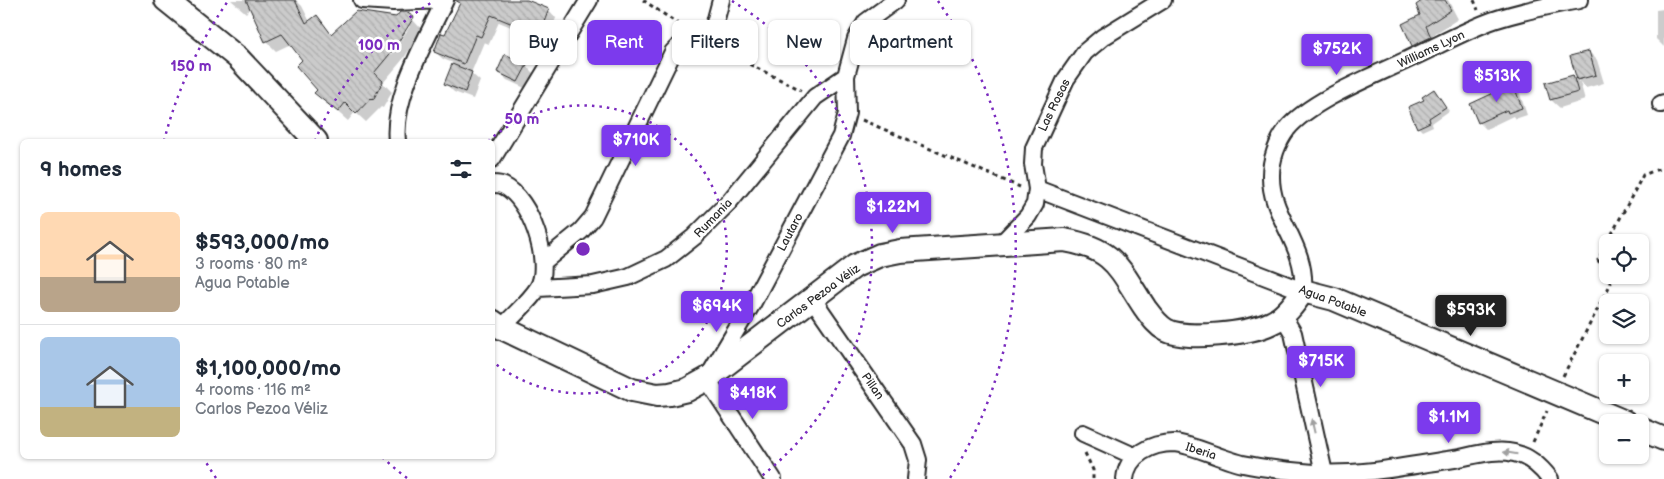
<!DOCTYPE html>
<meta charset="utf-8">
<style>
body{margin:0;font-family:"Balsamiq Sans",sans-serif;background:#f2f2f3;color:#1f2937;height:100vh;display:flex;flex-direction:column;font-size:19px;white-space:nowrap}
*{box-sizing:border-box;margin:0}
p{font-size:16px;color:#747a83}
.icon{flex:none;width:28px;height:28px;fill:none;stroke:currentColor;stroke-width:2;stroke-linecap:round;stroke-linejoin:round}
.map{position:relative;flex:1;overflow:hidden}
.panel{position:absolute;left:20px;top:139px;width:475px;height:320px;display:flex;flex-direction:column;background:#fff;border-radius:8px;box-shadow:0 1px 4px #0004}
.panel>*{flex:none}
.hud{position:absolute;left:510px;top:20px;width:475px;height:45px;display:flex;gap:10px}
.controls{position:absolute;left:1599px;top:234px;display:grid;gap:10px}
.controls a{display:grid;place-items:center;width:50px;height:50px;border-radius:8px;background:#fff;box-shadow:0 1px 4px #0004;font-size:25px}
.price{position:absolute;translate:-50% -42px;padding:0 11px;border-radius:5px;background:#7c3aed;color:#fff;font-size:16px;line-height:32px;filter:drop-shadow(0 1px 2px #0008)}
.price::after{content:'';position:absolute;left:50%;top:30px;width:15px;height:11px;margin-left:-8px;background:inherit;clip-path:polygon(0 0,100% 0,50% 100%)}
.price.selected{background:#222;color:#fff}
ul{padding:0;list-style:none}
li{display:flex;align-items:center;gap:15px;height:125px;padding:0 20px}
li+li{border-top:1px solid #e0e1e3}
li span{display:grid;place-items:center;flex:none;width:140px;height:100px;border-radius:8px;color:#555}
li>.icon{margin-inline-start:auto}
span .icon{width:60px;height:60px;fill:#fffc;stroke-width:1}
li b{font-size:21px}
h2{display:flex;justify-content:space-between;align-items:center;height:60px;padding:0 20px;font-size:21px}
.tag{padding:0 18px;border-radius:8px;background:#fff;box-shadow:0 1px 4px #0004;font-size:18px;line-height:45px}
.tag.selected{background:#7c3aed;color:#fff}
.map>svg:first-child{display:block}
.shadow{fill:#0003;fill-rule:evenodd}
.building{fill:url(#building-back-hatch);stroke:#2b2b2b}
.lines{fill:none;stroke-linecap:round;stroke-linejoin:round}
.street-casing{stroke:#2b2b2b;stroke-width:20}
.secondary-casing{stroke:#2b2b2b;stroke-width:26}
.path{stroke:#2b2b2b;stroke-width:3;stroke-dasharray:4 4;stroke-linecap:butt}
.street{stroke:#fff;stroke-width:16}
.secondary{stroke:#fff;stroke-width:22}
.oneway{fill:#a0a0a0}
.ring{fill:none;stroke:#7b2cbf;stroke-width:2.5;stroke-dasharray:2.5 5}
.labels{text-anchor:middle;stroke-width:5;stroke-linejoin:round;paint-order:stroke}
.street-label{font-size:12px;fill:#2b2b2b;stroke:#fff}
.centre{fill:#7b2cbf;stroke:#fff;stroke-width:2.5}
.ring-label{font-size:15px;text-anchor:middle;font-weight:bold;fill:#7b2cbf;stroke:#fff;stroke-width:5;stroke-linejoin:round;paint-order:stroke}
</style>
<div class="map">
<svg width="1664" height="479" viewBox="0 0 1664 479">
<defs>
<pattern id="building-back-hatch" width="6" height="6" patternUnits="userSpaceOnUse" patternTransform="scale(1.25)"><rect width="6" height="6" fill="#cbcbcb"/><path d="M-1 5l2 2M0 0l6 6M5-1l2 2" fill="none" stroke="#aeaeae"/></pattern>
</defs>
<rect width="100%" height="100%" fill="#fff"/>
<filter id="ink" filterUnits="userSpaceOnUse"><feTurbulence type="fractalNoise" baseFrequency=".02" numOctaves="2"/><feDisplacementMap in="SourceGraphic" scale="10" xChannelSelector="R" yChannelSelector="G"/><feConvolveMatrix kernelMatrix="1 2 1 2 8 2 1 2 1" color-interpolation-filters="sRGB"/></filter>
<g filter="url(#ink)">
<path class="shadow" d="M 231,0 L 296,0 L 302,6 L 310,22 L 317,17 L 332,34 L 356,12 L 413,20 L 422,30 L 404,58 L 383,83 L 392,92 L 383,108 L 381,107 L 366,122 L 355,112 L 348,121 L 316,93 L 319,90 L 304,60 L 291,44 L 276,51 L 266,41 L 251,7 L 246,13 ZM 407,26 L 410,26 L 392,54 L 390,53 Z
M 472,0 L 524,0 L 549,10 L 556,18 L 547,42 L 499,22 L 489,44 L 484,42 L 471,73 L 480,81 L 473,99 L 454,92 L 445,83 L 453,63 L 443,59 L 435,52 Z
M 1425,0 L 1448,0 L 1458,19 L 1433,35 L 1438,46 L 1422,54 L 1413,46 L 1403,25 L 1422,16 Z
M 1664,9 L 1664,47 L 1656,39 L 1656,10 Z
M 1589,52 L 1597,60 L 1604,83 L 1586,88 L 1580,82 L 1585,100 L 1560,108 L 1551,100 L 1546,84 L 1572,76 L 1579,82 L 1572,57 Z
M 526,66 L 534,74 L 527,89 L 507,80 L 498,71 Z
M 1513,84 L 1519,91 L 1527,115 L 1515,119 L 1513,116 L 1486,129 L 1479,122 L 1471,105 Z
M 1434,91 L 1449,111 L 1432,123 L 1433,126 L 1422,131 L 1418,127 L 1426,101 Z"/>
<path class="building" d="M 246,0 L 295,0 L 306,23 L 317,15 L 331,34 L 356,11 L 396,17 L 400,12 L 406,12 L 414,17 L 394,49 L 374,73 L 383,81 L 373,100 L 371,98 L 356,114 L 345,103 L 338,112 L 314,93 L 317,90 L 296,66 L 302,60 L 282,34 L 265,42 Z
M 455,0 L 527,0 L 549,9 L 539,35 L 491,15 L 481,37 L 476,35 L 464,64 L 434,52 L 441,33 L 445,34 L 460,3 Z
M 1423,0 L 1445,0 L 1451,10 L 1426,26 L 1431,37 L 1412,46 L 1402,24 L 1420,15 L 1416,5 Z
M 1589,51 L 1596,75 L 1577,80 L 1570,56 Z
M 505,54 L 527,65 L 518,82 L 497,72 Z
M 452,64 L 472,72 L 465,92 L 444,84 Z
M 1573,75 L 1578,92 L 1550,100 L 1545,83 Z
M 1513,83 L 1522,108 L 1508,113 L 1507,110 L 1478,123 L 1470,104 L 1500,90 L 1499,87 Z
M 1434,89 L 1446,107 L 1429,118 L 1430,122 L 1417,128 L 1408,107 L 1424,100 L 1422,97 Z"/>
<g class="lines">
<g class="street-casing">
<path id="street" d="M 362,0 L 393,2 L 445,0
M 1661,104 L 1664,103
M 397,141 C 392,97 427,39 445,0
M 492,159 L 589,0
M 492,184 C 496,184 501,184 504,186 C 530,198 553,263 538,288 C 529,302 513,315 502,328
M 1037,189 L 1303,291 C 1307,243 1270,218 1271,175 C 1271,160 1277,142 1287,129 C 1311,100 1376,75 1411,58 C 1439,45 1466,30 1494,20 C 1522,11 1551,5 1579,0
M 1001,244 L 1028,216 L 1035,204 L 1037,189 L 1033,164 L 1034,148 L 1066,79 L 1085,52 L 1103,37 L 1163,0
M 543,262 L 581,231 L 593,217 L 673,52 L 678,47 L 705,43 L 713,30 L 721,0
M 538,288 L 593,285 L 628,277 L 666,259 L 694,237 L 729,202 L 815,97 L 846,76
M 812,298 L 913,444 L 918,460 L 916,479
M 1283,316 L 1293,333 L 1324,473
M 1083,433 L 1134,456
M 773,479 L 707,379 L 753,302 L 841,136 L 847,113 L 846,76 L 856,39 L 866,22 L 896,0
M 1125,479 C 1127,455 1151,443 1174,443 C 1192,444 1223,460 1243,464 C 1267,469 1290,471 1314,473 C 1361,476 1408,466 1454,459 C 1472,456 1496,448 1514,453 C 1528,456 1541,467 1550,479"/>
</g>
<g class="secondary-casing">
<path id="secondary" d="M 166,0 L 238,58 L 316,141
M 492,321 L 502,328 L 632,390 L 657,395 L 670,394 L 687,390 L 707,379 L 855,266 L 880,255 L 900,251 L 1064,240 C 1116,249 1119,269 1145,308 C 1151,316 1157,325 1166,330 C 1186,341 1251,333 1271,323 C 1285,317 1295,303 1303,291 L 1334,299 L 1625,422
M 1640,429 L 1664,439"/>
</g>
<path class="path" d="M 643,0 L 684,28
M 1474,0 L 1478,10
M 721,50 L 801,90
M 862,120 L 1020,187
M 1563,376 L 1611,283 L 1598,260 L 1643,175 L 1664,167
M 1533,442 L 1547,411
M 1085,453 L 1093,470 L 1093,479"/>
<use href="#street" class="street"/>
<use href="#secondary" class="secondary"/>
</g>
<defs><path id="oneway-solid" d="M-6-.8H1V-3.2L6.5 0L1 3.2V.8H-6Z" transform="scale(1.25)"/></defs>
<g class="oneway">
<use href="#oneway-solid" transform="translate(1313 426) rotate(-103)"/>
<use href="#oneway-solid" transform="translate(1510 453) rotate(-171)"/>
</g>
</g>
<g class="ring">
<path d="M488 141A144 144 0 1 1 493 362"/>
<path d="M407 478A289 289 0 0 1 382 457M315 141A289 289 0 0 1 434 1M732 1A289 289 0 0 1 759 478"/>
<path d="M216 478A433 433 0 0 1 204 459M164 141A433 433 0 0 1 228 1M938 1A433 433 0 0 1 950 478"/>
</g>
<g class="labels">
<g class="street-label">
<text transform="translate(1431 49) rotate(-25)" y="4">Williams Lyon</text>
<text transform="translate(1054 105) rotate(-64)" y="4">Las Rosas</text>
<text transform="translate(713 218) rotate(-46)" y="4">Rumania</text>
<text transform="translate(790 232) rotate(-62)" y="4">Lautaro</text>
<text transform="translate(818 296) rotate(-36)" y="4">Carlos Pezoa Véliz</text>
<text transform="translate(1333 301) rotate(20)" y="4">Agua Potable</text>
<text transform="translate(873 386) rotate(55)" y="4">Pillan</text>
<text transform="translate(1201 451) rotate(18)" y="4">Iberia</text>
</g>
</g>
<circle cx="583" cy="249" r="8" class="centre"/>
<g class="ring-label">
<text x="379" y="50">100 m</text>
<text x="191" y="71">150 m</text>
<text x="522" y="124">50 m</text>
</g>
</svg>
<div class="controls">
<a><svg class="icon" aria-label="locate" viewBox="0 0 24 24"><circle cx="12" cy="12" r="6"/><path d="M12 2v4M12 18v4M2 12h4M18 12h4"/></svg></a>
<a><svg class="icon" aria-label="layers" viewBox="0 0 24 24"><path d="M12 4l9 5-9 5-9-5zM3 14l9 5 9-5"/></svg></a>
<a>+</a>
<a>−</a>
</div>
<b class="price" style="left:1337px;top:76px">$752K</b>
<b class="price" style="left:1497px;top:103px">$513K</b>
<b class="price" style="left:636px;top:167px">$710K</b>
<b class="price" style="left:893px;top:234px">$1.22M</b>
<b class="price" style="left:717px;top:333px">$694K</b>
<b class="price selected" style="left:1471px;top:337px">$593K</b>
<b class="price" style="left:1321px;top:388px">$715K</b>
<b class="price" style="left:753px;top:420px">$418K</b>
<b class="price" style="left:1449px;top:444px">$1.1M</b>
<div class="hud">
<a class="tag">Buy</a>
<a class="tag selected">Rent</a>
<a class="tag">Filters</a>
<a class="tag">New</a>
<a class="tag">Apartment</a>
</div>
<section class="panel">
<h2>9 homes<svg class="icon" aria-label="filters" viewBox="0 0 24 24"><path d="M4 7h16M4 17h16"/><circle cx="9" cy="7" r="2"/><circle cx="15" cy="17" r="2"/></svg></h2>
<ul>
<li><span style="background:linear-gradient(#ffd9b3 65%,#b9a48a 0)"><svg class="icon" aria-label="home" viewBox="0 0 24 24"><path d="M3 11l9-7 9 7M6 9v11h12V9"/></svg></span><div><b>$593,000/mo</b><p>3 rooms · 80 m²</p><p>Agua Potable</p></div></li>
<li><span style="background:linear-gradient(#a9c7e8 70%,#c2b280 0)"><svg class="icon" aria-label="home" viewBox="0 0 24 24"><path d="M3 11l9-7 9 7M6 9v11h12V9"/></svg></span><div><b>$1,100,000/mo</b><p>4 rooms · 116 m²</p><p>Carlos Pezoa Véliz</p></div></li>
</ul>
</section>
</div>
